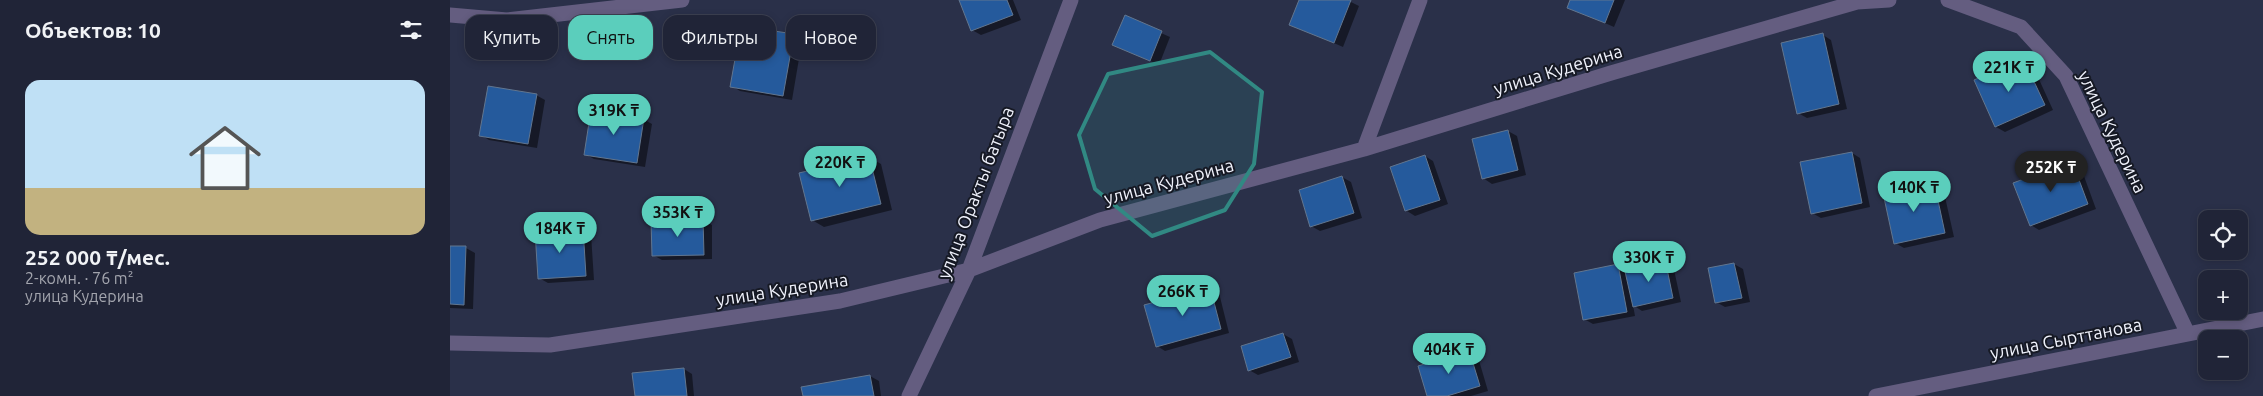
<!DOCTYPE html>
<html lang="ru">
<meta charset="utf-8">
<style>
body{margin:0;font-family:Ubuntu,sans-serif;background:#282c3f;color:#f1f3f6;height:100vh;display:flex;flex-direction:column;font-size:19px;white-space:nowrap}
*{box-sizing:border-box;margin:0}
p{font-size:16px;color:#a2a4ad}
.icon{flex:none;width:28px;height:28px;fill:none;stroke:currentColor;stroke-width:2;stroke-linecap:round;stroke-linejoin:round}
.map{position:relative;flex:1;overflow:hidden}
.details{display:flex;flex-direction:column;background:#202437;width:450px}
.details>*{flex:none}
.guide{position:absolute;left:15px;top:15px;width:475px;height:45px;display:flex;gap:10px}
.buttons{position:absolute;left:1748px;top:210px;display:grid;gap:10px}
.buttons a{display:grid;place-items:center;width:50px;height:50px;border-radius:10px;background:#202437;box-shadow:0 2px 8px #0003,0 0 0 1px #3d4152;font-size:25px}
.price{position:absolute;translate:-50% -42px;padding:0 11px;border-radius:18px;background:#5bcebc;color:#111;font-size:16px;line-height:32px;filter:drop-shadow(0 1px 2px #0008)}
.price::after{content:'';position:absolute;left:50%;top:30px;width:15px;height:11px;margin-left:-8px;background:inherit;clip-path:polygon(0 0,100% 0,50% 100%)}
.price.active{background:#222;color:#fff}
ul{padding:0;list-style:none}
li{display:grid;align-content:center;gap:10px;height:265px;padding:0 25px}
li+li{border-top:1px solid #3d4152}
li span{display:grid;place-items:center;height:155px;border-radius:15px;color:#555}
li>.icon{margin-inline-start:auto}
span .icon{width:90px;height:90px;fill:#fffc;stroke-width:1}
li b{font-size:21px}
h2{display:flex;justify-content:space-between;align-items:center;height:60px;padding:0 25px;font-size:21px}
.tag{padding:0 18px;border-radius:15px;background:#202437;box-shadow:0 2px 8px #0003,0 0 0 1px #3d4152;font-size:18px;line-height:45px}
.tag.active{background:#5bcebc;color:#111}
main{display:flex;flex:1;min-height:0}
.map>svg:first-child{display:block}
.shadow{fill:#0007}
.building{fill:#255a9c;stroke:#62768f}
.lines{fill:none;stroke-linecap:round;stroke-linejoin:round}
.minor{stroke:#645d80;stroke-width:15}
.marked{fill:#318983;fill-opacity:0.2;stroke:#318983;stroke-width:4;stroke-linejoin:round}
.labels{text-anchor:middle;stroke-width:4;stroke-linejoin:round;paint-order:stroke}
.street-label{font-size:18px;fill:#f0f2fc;stroke:#161924}
</style>
<main>
<section class="details">
<h2>Объектов: 10<svg class="icon" aria-label="filters" viewBox="0 0 24 24"><path d="M4 7h16M4 17h16"/><circle cx="9" cy="7" r="2"/><circle cx="15" cy="17" r="2"/></svg></h2>
<ul>
<li><span style="background:linear-gradient(#bfe0f5 70%,#c2b280 0)"><svg class="icon" aria-label="home" viewBox="0 0 24 24"><path d="M3 11l9-7 9 7M6 9v11h12V9"/></svg></span><div><b>252 000 ₸/мес.</b><p>2-комн. · 76 m²</p><p>улица Кудерина</p></div></li>
</ul>
</section>
<div class="map">
<svg width="1813" height="396" viewBox="0 0 1813 396">
<rect width="100%" height="100%" fill="#2a3049"/>
<path class="shadow" d="M 510,0 L 563,0 L 571,20 L 531,35 L 522,30 Z
M 850,0 L 897,0 L 909,6 L 893,47 L 840,24 Z
M 1122,0 L 1175,0 L 1164,27 L 1118,7 Z
M 675,17 L 720,37 L 709,65 L 664,45 Z
M 1373,35 L 1381,40 L 1397,109 L 1357,118 L 1348,113 Z
M 343,36 L 352,41 L 342,100 L 290,91 L 282,86 Z
M 1573,59 L 1582,64 L 1603,110 L 1555,132 L 1546,127 L 1526,81 Z
M 86,95 L 95,100 L 87,148 L 39,140 L 31,135 Z
M 193,119 L 202,124 L 195,167 L 144,159 L 135,154 Z
M 1058,131 L 1067,136 L 1076,175 L 1042,184 L 1033,178 Z
M 1402,153 L 1410,158 L 1420,207 L 1371,218 L 1362,213 Z
M 975,156 L 983,161 L 998,204 L 965,216 L 957,211 L 942,168 Z
M 419,157 L 431,164 L 442,210 L 374,227 L 362,220 Z
M 1622,163 L 1631,168 L 1646,209 L 1589,230 L 1581,225 Z
M 892,177 L 901,182 L 912,218 L 870,231 L 861,226 Z
M 1484,183 L 1493,188 L 1504,237 L 1454,248 L 1445,243 Z
M 253,220 L 262,225 L 262,259 L 212,260 L 203,255 Z
M 133,229 L 141,234 L 144,280 L 98,283 L 89,278 Z
M 0,247 L 16,248 L 25,253 L 23,309 L 0,308 Z
M 1215,260 L 1223,265 L 1231,302 L 1192,311 L 1183,305 L 1185,316 L 1143,324 L 1134,319 L 1168,266 L 1176,270 Z
M 1284,264 L 1293,269 L 1300,302 L 1275,307 L 1266,302 Z
M 760,288 L 769,293 L 779,333 L 715,351 L 707,346 Z
M 833,334 L 842,339 L 849,362 L 808,375 L 799,370 Z
M 1019,352 L 1028,357 L 1038,391 L 1021,396 L 978,396 Z
M 234,369 L 242,374 L 244,396 L 186,396 Z
M 420,376 L 429,381 L 431,396 L 354,396 L 353,388 Z"/>
<path class="building" d="M 509,0 L 557,0 L 563,15 L 521,31 Z
M 849,0 L 901,0 L 884,43 L 839,25 Z
M 1120,0 L 1164,0 L 1155,23 L 1117,8 Z
M 675,15 L 712,31 L 700,61 L 662,45 Z
M 291,26 L 344,34 L 333,96 L 280,87 Z
M 1373,33 L 1389,104 L 1347,114 L 1331,43 Z
M 1573,58 L 1595,105 L 1545,127 L 1524,80 Z
M 38,86 L 87,94 L 78,144 L 29,136 Z
M 141,110 L 194,118 L 187,163 L 134,155 Z
M 1058,130 L 1068,170 L 1032,179 L 1022,139 Z
M 1402,152 L 1412,203 L 1361,214 L 1350,162 Z
M 975,155 L 990,200 L 955,211 L 940,167 Z
M 419,156 L 431,204 L 361,221 L 349,173 Z
M 1622,161 L 1638,204 L 1580,226 L 1563,183 Z
M 892,176 L 904,213 L 860,227 L 849,190 Z
M 1484,182 L 1495,233 L 1444,244 L 1433,193 Z
M 253,219 L 254,255 L 202,256 L 201,220 Z
M 133,228 L 136,276 L 88,279 L 85,231 Z
M 0,246 L 16,246 L 14,305 L 0,304 Z
M 1215,259 L 1223,298 L 1183,307 L 1174,267 Z
M 1284,263 L 1292,298 L 1265,303 L 1258,268 Z
M 1168,264 L 1177,312 L 1133,320 L 1124,273 Z
M 760,287 L 771,329 L 706,347 L 694,305 Z
M 833,333 L 841,357 L 798,371 L 791,346 Z
M 1019,350 L 1030,386 L 997,396 L 977,396 L 968,366 Z
M 234,368 L 237,396 L 185,396 L 182,373 Z
M 420,375 L 424,396 L 353,396 L 351,387 Z"/>
<g class="lines">
<path class="minor" d="M 1498,0 L 1571,27 L 1616,76 L 1738,334
M 0,15 L 57,20 L 232,0
M 914,149 L 970,0
M 0,343 L 100,345 L 390,301 L 519,270 L 650,220 L 914,149 L 1161,73 L 1407,2 L 1439,0
M 459,396 L 519,270 L 621,0
M 1426,396 L 1813,319"/>
</g>
<path class="marked" d="M 760,52 L 812,92 L 804,164 L 775,210 L 702,236 L 645,189 L 629,135 L 658,74 Z"/>
<g class="labels">
<g class="street-label">
<text transform="translate(1108 70) rotate(-17)" y="6">улица Кудерина</text>
<text transform="translate(1662 132) rotate(64)" y="6">улица Кудерина</text>
<text transform="translate(719 182) rotate(-15)" y="6">улица Кудерина</text>
<text transform="translate(526 193) rotate(-69)" y="6">улица Оракты батыра</text>
<text transform="translate(332 290) rotate(-9)" y="6">улица Кудерина</text>
<text transform="translate(1616 339) rotate(-11)" y="6">улица Сырттанова</text>
</g>
</g>
</svg>
<div class="buttons">
<a><svg class="icon" aria-label="locate" viewBox="0 0 24 24"><circle cx="12" cy="12" r="6"/><path d="M12 2v4M12 18v4M2 12h4M18 12h4"/></svg></a>
<a>+</a>
<a>−</a>
</div>
<b class="price" style="left:1559px;top:93px">221K ₸</b>
<b class="price" style="left:164px;top:136px">319K ₸</b>
<b class="price" style="left:390px;top:188px">220K ₸</b>
<b class="price active" style="left:1601px;top:193px">252K ₸</b>
<b class="price" style="left:1464px;top:213px">140K ₸</b>
<b class="price" style="left:228px;top:238px">353K ₸</b>
<b class="price" style="left:110px;top:254px">184K ₸</b>
<b class="price" style="left:1199px;top:283px">330K ₸</b>
<b class="price" style="left:733px;top:317px">266K ₸</b>
<b class="price" style="left:999px;top:375px">404K ₸</b>
<div class="guide">
<a class="tag">Купить</a>
<a class="tag active">Снять</a>
<a class="tag">Фильтры</a>
<a class="tag">Новое</a>
</div>
</div>
</main>
